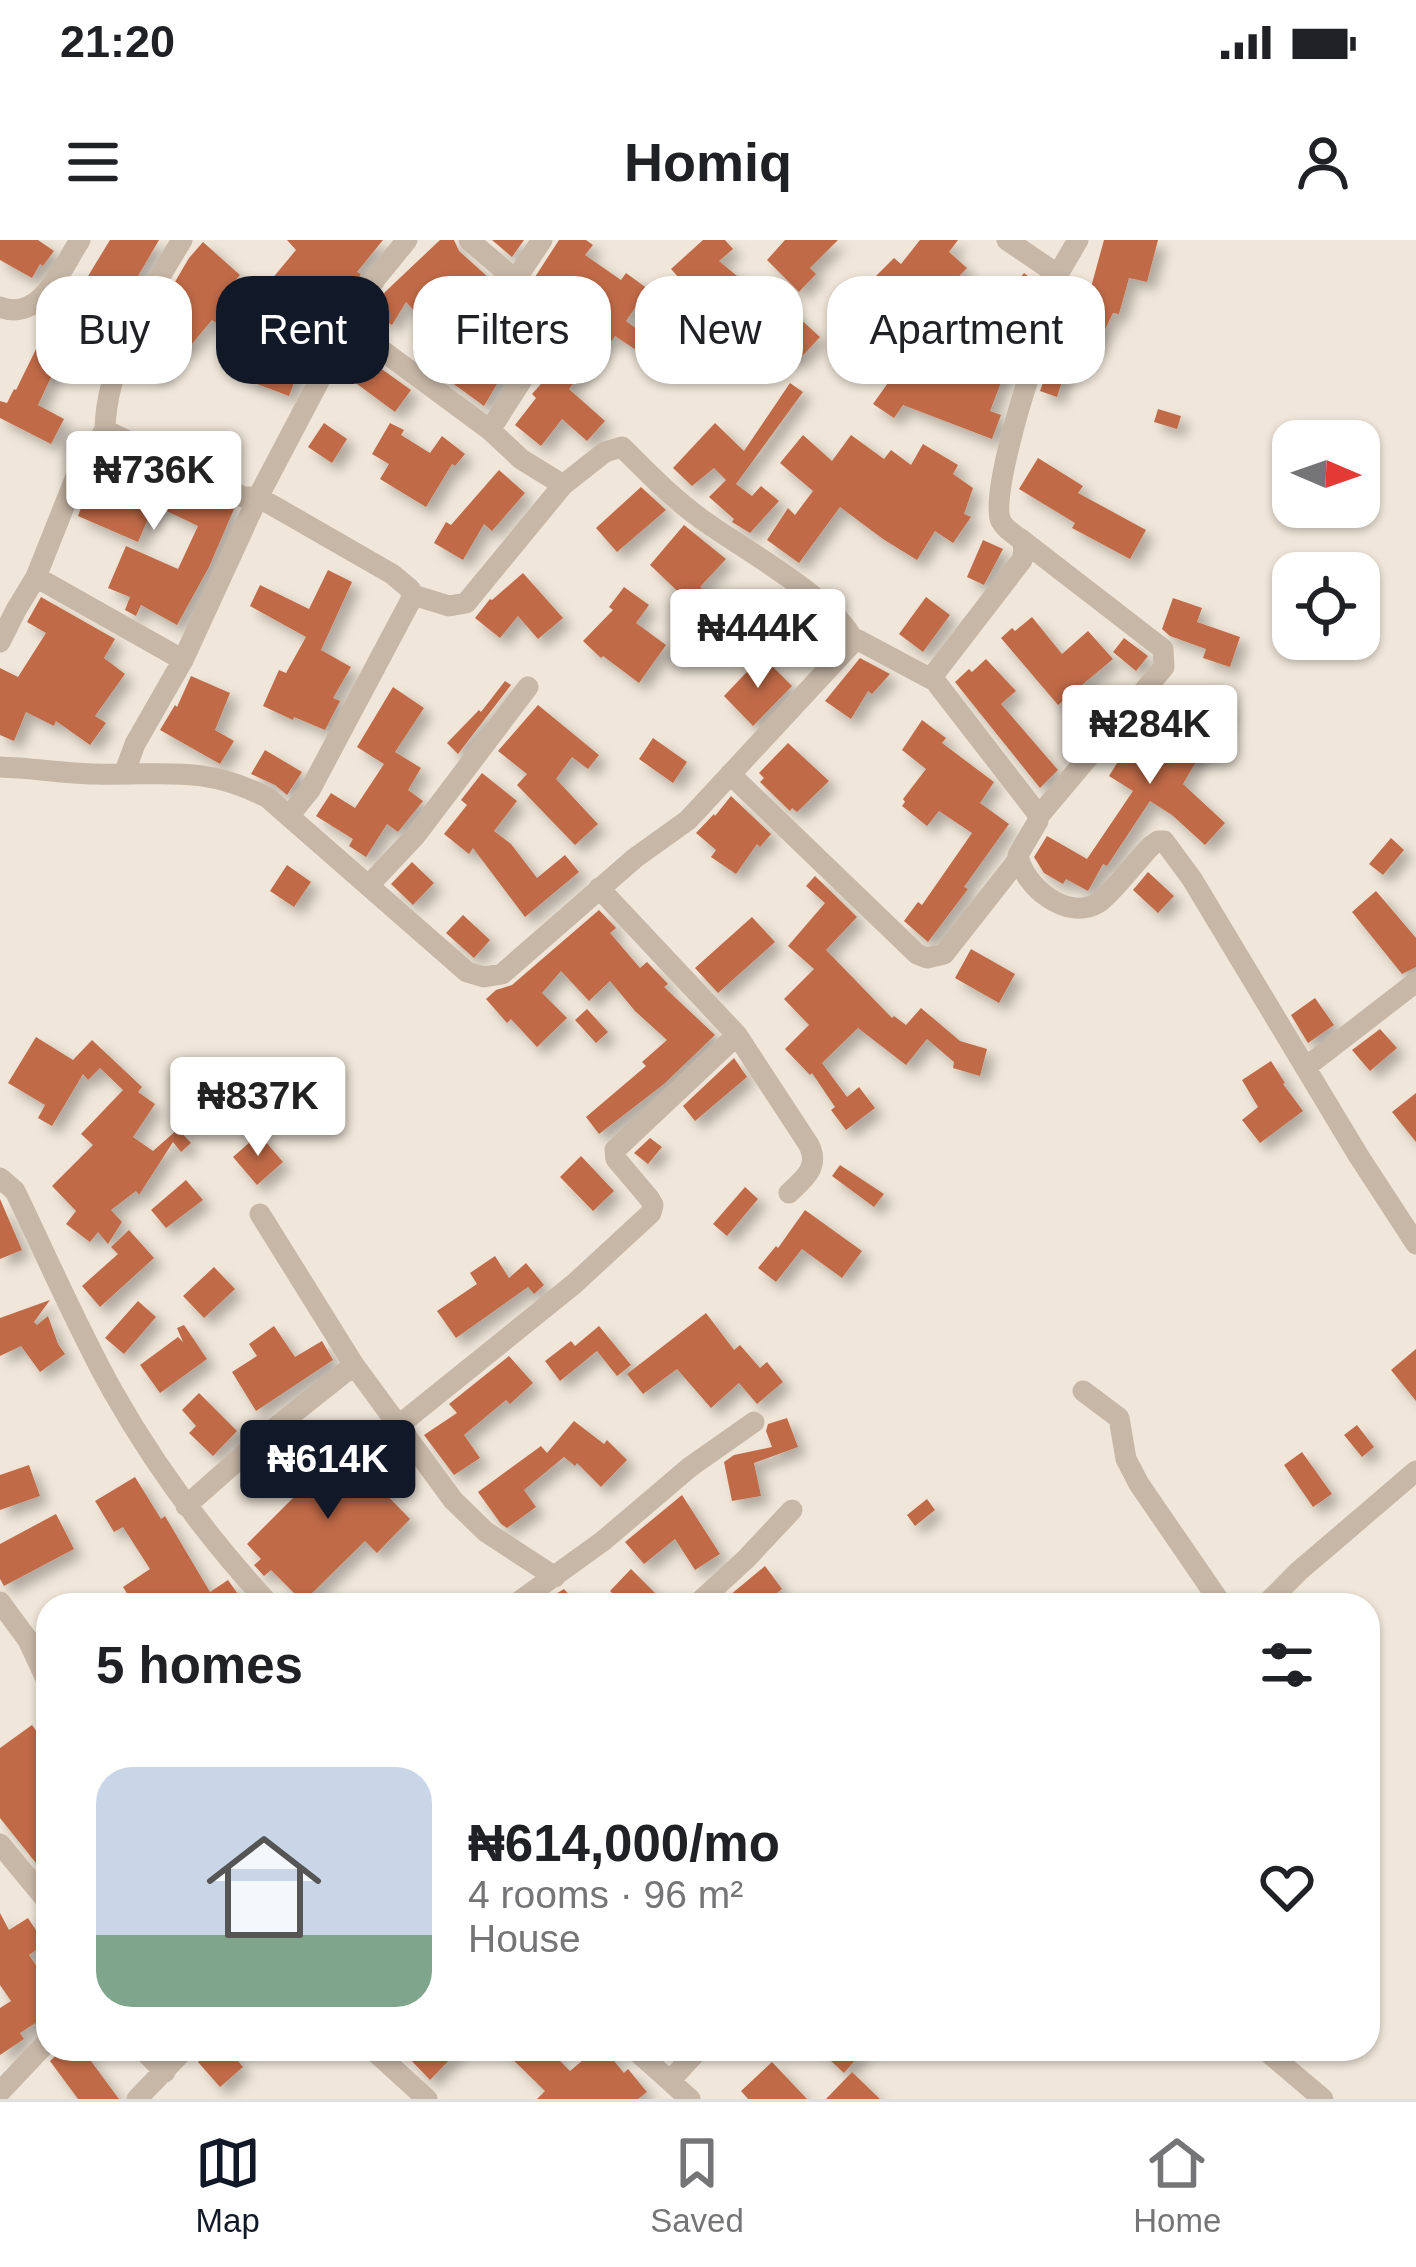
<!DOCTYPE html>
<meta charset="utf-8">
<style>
body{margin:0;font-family:Helvetica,sans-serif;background:#f2f2f2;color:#202124;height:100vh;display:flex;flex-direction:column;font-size:45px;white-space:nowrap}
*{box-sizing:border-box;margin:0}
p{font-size:39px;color:#757577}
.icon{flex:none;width:66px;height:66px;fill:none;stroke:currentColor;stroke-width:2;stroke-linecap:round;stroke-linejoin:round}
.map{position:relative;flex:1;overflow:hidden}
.sheet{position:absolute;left:36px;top:1353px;width:1344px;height:468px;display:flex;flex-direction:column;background:#fff;border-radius:36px;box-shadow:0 3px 9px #0004}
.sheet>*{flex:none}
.banner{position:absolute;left:36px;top:36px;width:1344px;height:108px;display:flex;gap:24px}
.needle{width:78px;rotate:92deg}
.tools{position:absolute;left:1272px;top:180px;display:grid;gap:24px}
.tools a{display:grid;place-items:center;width:108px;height:108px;border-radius:24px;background:#fff;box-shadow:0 3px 9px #0004;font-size:60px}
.price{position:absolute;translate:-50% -102px;padding:0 27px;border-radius:12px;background:#fff;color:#222;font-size:39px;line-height:78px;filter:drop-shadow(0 3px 6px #0008)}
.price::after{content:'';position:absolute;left:50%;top:72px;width:36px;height:27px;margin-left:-18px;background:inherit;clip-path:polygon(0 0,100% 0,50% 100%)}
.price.on{background:#111827;color:#fff}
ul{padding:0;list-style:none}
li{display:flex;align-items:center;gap:36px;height:300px;padding:0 60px}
li span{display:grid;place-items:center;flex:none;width:336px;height:240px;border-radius:36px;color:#555}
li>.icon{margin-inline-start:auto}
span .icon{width:144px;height:144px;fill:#fffc;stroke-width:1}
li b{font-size:51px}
h2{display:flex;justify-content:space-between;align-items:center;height:144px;padding:0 60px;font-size:51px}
.chip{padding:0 42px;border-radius:36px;background:#fff;box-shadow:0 3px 9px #0004;font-size:42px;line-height:108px}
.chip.on{background:#111827;color:#fff}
.status{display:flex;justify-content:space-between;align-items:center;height:84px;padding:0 60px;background:#fff;direction:ltr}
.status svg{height:33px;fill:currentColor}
header{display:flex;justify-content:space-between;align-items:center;height:156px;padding:0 60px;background:#fff;font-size:54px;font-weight:700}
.tab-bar{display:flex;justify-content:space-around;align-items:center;height:168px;border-top:3px solid #e0e0e0;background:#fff;font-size:33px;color:#757577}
.tab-bar a{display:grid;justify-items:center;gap:6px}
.tab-bar .on{color:#111827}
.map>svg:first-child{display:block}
.building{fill:#c06b47;filter:url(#shadow)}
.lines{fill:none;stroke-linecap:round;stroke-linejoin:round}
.minor{stroke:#c7b7a6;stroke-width:21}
</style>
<div class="status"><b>21:20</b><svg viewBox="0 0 49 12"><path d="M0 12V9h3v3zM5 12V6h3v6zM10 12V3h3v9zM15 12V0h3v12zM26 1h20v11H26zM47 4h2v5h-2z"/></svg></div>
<header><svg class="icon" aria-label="menu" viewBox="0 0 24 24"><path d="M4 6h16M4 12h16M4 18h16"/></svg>Homiq<svg class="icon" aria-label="person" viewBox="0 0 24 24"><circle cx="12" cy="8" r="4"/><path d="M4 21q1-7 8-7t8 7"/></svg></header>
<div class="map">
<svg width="1416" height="1859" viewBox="0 0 1416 1859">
<defs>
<filter id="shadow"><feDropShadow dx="8" dy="8" stdDeviation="6" flood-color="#0004"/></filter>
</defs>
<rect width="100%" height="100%" fill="#f0e6d9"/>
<path class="building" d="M 0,0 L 38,0 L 54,11 L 43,26 L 40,24 L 32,38 L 0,20 Z
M 110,0 L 159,0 L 127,55 L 112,45 L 95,78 L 60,59 L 76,36 L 85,41 Z
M 287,0 L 383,0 L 357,32 L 361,34 L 335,74 L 305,49 L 286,71 L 291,75 L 281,86 L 263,71 L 241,101 L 212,80 L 186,111 L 179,105 L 159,136 L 139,123 L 156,97 L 161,100 L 179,78 L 162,64 L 189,18 L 203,2 L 240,35 L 224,53 L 246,70 L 296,10 Z
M 440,0 L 454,0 L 459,11 L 519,65 L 494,94 L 517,110 L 484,166 L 429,126 L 445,102 L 406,62 L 392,85 L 372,73 L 385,52 Z
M 492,0 L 524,0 L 512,17 Z
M 559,0 L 586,0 L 593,5 L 585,15 L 621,40 L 626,33 L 648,49 L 626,81 L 649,98 L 639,112 L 615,96 L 611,102 L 608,100 L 569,149 L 605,181 L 587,201 L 562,179 L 541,206 L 515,185 L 536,158 L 532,154 L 556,127 L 552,124 L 590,77 L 535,37 Z
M 703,0 L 725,0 L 733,9 L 719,21 L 748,45 L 796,75 L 820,97 L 796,123 L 768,96 L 766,99 L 717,68 L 719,65 L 693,45 L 689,49 L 671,29 Z
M 785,0 L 838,0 L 810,28 L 816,34 L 799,52 L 767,20 Z
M 920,0 L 958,0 L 949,12 L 967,28 L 918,78 L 876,36 L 894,18 L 901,24 Z
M 1104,0 L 1158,0 L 1147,42 L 1129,38 L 1119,74 L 1113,73 L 1095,110 L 1062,93 L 1072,63 L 1085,69 Z
M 1024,33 L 1044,49 L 1043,55 L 1016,92 L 1008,87 L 991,121 L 1007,127 L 990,171 L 1001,175 L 992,199 L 903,165 L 894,178 L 873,164 L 895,133 L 845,104 L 848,100 L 834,86 L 842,71 L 910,111 L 923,89 L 941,99 L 960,60 L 992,76 Z
M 38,105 L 61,116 L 38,165 L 64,179 L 51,204 L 0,178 L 0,161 L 7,163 L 14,149 L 16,150 Z
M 254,112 L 299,130 L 289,156 L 244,139 Z
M 369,120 L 411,150 L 395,172 L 353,141 Z
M 1051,121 L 1067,126 L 1057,157 L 1040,151 Z
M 790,143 L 803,152 L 736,244 L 752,256 L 761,246 L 779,261 L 750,293 L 732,282 L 734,279 L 709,257 L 726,240 L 714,228 L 692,246 L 673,228 L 715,183 L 744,211 Z
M 1158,169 L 1181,176 L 1177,189 L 1154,182 Z
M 324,183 L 347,199 L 332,223 L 308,207 Z
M 390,183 L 404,190 L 401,195 L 430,213 L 442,196 L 465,214 L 455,226 L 452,224 L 426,267 L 380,239 L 389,224 L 372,214 Z
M 803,195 L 832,221 L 851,195 L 884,219 L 891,210 L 911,225 L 923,204 L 958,225 L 953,234 L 973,248 L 964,274 L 971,277 L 953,303 L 935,291 L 917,320 L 883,299 L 840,267 L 799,323 L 767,300 L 788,268 L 795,275 L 813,251 L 780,223 Z
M 110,209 L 234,269 L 209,327 L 177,385 L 141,365 L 136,376 L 125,370 L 130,357 L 108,348 L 126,306 L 178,329 L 198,286 L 154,265 L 138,302 L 78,276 L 93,237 Z
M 1038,218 L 1083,246 L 1078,253 L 1146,290 L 1130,319 L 1072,288 L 1075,283 L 1019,249 Z
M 499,230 L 525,253 L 492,291 L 484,284 L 463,320 L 434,303 L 446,282 L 451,285 Z
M 641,247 L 666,270 L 617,312 L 596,288 Z
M 684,285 L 726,319 L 700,347 L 703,350 L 690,363 L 650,325 Z
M 983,300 L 1003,309 L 984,345 L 967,337 Z
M 328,330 L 352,342 L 321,410 L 351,427 L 333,458 L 340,461 L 325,490 L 294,477 L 293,480 L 263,466 L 279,430 L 286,433 L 306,397 L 250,366 L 260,345 L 309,369 Z
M 523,333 L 563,378 L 538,399 L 518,376 L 500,398 L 475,378 L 490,359 L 492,360 Z
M 624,347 L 649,365 L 636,383 L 666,405 L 639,443 L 603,416 L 601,418 L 583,401 L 613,370 L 609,367 Z
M 41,357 L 115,399 L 104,418 L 125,434 L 95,476 L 106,483 L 90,505 L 56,481 L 54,486 L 26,472 L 14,501 L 0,495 L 0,428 L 18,437 L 46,393 L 27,382 Z
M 926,357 L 950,375 L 923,412 L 899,394 Z
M 1173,358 L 1202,368 L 1197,382 L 1240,397 L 1230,427 L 1203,418 L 1206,409 L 1170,396 L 1162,389 Z
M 1032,377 L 1062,414 L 1088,391 L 1113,419 L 1058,465 L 1001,398 L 1012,388 L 1015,391 Z
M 1124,398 L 1148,416 L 1136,431 L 1113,412 Z
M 762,416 L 792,446 L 753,486 L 724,456 Z
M 860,418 L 890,434 L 872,454 L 868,451 L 851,479 L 825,461 Z
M 986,419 L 1016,451 L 1001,464 L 1058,530 L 1040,548 L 955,442 L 969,429 L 972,432 Z
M 191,436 L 230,453 L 215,490 L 234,501 L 220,524 L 160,490 L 175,465 L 177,467 Z
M 505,441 L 511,445 L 458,514 L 447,503 L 479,470 L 481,472 Z
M 393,447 L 424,468 L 395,512 L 421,528 L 408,550 L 423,561 L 398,592 L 387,584 L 366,617 L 349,606 L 353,599 L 316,576 L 331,553 L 355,568 L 384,524 L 357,507 Z
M 1182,448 L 1229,467 L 1215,501 L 1210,498 L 1183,544 L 1225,583 L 1205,605 L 1172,575 L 1150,561 L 1107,626 L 1103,624 L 1088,651 L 1066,639 L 1063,644 L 1044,633 L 1034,617 L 1047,596 L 1087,619 L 1133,551 L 1109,536 L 1147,475 L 1166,487 Z
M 538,465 L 599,515 L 588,529 L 572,517 L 556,539 L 598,584 L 575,605 L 517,545 L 527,534 L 498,511 Z
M 922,480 L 946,498 L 942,503 L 994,542 L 980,563 L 1009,584 L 964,647 L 968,649 L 928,702 L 904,681 L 918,662 L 922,665 L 972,593 L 939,571 L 927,586 L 902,566 L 905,562 L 903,559 L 926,529 L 902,510 Z
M 653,498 L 687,522 L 673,543 L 639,519 Z
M 788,503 L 829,541 L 797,572 L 792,568 L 790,571 L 760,542 L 764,538 L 759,533 Z
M 265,510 L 302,532 L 287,555 L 275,545 L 251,534 Z
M 482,533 L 517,561 L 494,591 L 511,604 L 537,638 L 565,615 L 579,632 L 525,677 L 473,608 L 469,614 L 444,594 L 467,565 L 461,560 Z
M 731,556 L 771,594 L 760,607 L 757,604 L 736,634 L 711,617 L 716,610 L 696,593 L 714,574 L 715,576 Z
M 1391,598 L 1404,610 L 1383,635 L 1369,624 Z
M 412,622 L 434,643 L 413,665 L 391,644 Z
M 287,625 L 311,642 L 294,667 L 270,651 Z
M 1148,632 L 1174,656 L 1158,673 L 1133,650 Z
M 815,636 L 857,677 L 826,710 L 892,778 L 894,776 L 906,785 L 921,768 L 960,801 L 987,809 L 980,836 L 953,828 L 954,822 L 927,799 L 906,825 L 858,788 L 822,823 L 847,857 L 859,847 L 875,868 L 846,890 L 831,870 L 835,867 L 812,833 L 810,835 L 785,809 L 809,785 L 784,759 L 814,729 L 788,706 L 825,663 L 806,646 Z
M 1376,651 L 1416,698 L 1416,727 L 1402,734 L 1352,672 Z
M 599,670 L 616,688 L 610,693 L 640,728 L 647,722 L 668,744 L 664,747 L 715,795 L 664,844 L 599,894 L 586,877 L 646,826 L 642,822 L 667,800 L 635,771 L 610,741 L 589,761 L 561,731 L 542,753 L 567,778 L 537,807 L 511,779 L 507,783 L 486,759 L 496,750 L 512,745 Z
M 463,675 L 490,700 L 474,718 L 446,693 Z
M 752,677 L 775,702 L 718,753 L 695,728 Z
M 971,709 L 1015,734 L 999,763 L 955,738 Z
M 1315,758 L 1334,785 L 1308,803 L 1291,775 Z
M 587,769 L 608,792 L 596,803 L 575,780 Z
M 1380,789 L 1397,808 L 1370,831 L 1352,810 Z
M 36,797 L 73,820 L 92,800 L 142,847 L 138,852 L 155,864 L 133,897 L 153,911 L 178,889 L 191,903 L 181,912 L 173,902 L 139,955 L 136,951 L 111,970 L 122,982 L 108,1004 L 98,992 L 90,1002 L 66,984 L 76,971 L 52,946 L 93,905 L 81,894 L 123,850 L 100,828 L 88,840 L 83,834 L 52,886 L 38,878 L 45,865 L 8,843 Z
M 734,818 L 747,837 L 695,881 L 683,866 Z
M 1271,821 L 1285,843 L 1283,844 L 1303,871 L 1260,903 L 1242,880 L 1258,867 L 1242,840 Z
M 1416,853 L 1416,902 L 1392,872 Z
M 259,894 L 283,922 L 257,945 L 233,917 Z
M 650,898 L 662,907 L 648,924 L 634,913 Z
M 581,916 L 614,951 L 593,971 L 560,937 Z
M 840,925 L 884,954 L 874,967 L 832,936 Z
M 186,940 L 203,960 L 166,988 L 151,970 Z
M 745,947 L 758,959 L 727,996 L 713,984 Z
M 0,959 L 22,1010 L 0,1019 Z
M 805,970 L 862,1011 L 842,1038 L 802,1009 L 776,1042 L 758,1028 L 776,1006 L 778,1008 Z
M 129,990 L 154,1018 L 100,1067 L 82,1046 L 118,1014 L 111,1007 Z
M 495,1016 L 509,1038 L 526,1023 L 544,1045 L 534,1054 L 528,1047 L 456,1098 L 437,1071 L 477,1044 L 470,1033 Z
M 214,1027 L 235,1049 L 204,1078 L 183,1056 Z
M 50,1060 L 34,1082 L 37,1085 L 48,1076 L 58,1104 L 65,1114 L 40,1132 L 21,1106 L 0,1116 L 0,1078 Z
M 138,1061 L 156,1077 L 124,1114 L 105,1098 Z
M 706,1073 L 734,1110 L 740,1105 L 760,1128 L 767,1122 L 783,1142 L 757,1164 L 739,1143 L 711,1168 L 677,1129 L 643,1154 L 627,1134 Z
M 184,1085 L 207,1119 L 160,1153 L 140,1125 L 178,1097 L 183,1102 L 177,1088 Z
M 274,1086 L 295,1117 L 322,1101 L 333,1120 L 256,1171 L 232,1132 L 257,1116 L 249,1104 Z
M 599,1086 L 631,1125 L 617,1136 L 597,1111 L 560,1141 L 545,1121 L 571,1101 L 575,1106 Z
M 1416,1109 L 1416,1161 L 1391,1130 Z
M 509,1116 L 533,1143 L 510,1164 L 506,1160 L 464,1195 L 480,1218 L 454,1235 L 424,1195 L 457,1173 L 449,1164 Z
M 199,1153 L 237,1191 L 213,1216 L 189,1193 L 196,1186 L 182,1170 Z
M 787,1178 L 798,1207 L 754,1223 L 761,1256 L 732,1261 L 724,1222 L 734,1215 L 772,1207 L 766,1191 L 768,1184 Z
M 574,1181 L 604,1204 L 607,1200 L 627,1220 L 601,1247 L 577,1223 L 575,1226 L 564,1217 L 524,1250 L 536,1267 L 507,1288 L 501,1284 L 478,1252 L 541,1206 L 547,1213 Z
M 1357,1185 L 1374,1207 L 1362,1217 L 1344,1195 Z
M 361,1193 L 380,1216 L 363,1231 L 410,1279 L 377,1313 L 365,1301 L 303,1362 L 271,1330 L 264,1336 L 254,1325 L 261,1319 L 247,1304 L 299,1252 L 303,1256 L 307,1253 L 304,1248 L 308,1243 L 306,1240 Z
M 1302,1212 L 1332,1254 L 1313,1267 L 1284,1225 Z
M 29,1225 L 40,1256 L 0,1270 L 0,1235 Z
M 135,1237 L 161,1279 L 165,1276 L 210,1352 L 228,1340 L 240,1357 L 228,1365 L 157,1365 L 150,1355 L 134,1365 L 123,1347 L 150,1329 L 123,1287 L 114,1292 L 95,1261 Z
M 682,1255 L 720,1314 L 695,1330 L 675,1299 L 644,1324 L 625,1302 Z
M 927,1259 L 935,1270 L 915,1286 L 907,1275 Z
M 56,1274 L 74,1309 L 4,1346 L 0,1339 L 0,1304 Z
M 765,1326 L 782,1349 L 762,1365 L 718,1365 Z
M 631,1329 L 657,1355 L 648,1365 L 624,1365 L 610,1351 Z
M 564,1349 L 578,1365 L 542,1365 L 554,1355 Z
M 32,1485 L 48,1508 L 48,1638 L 0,1578 L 0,1508 Z
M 0,1673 L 9,1690 L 28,1678 L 45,1704 L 29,1715 L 48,1743 L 48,1775 L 20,1793 L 24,1799 L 0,1815 L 0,1768 L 11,1761 L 0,1745 Z
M 63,1809 L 82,1809 L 119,1859 L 78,1859 L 50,1821 Z
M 213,1809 L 228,1809 L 243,1827 L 220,1847 L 198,1822 Z
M 416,1809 L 460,1809 L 430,1840 L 408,1817 Z
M 502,1809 L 548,1809 L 570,1831 L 596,1809 L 604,1809 L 624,1833 L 628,1829 L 647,1852 L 638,1859 L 537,1859 L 545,1851 Z
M 818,1809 L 865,1809 L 844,1833 Z
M 772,1822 L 807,1859 L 748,1859 L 741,1851 Z
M 852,1832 L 880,1859 L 826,1859 Z"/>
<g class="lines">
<path class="minor" d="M 469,0 C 487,17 547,61 549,83 C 550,93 545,102 541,110 L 490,190
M 1007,0 L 1051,30 L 1060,41 C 1060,68 1043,98 1034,123 C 1024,149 990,260 1001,281 C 1005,289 1014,295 1022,300 L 1024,310 L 1022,320 L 935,433 L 935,441 L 1037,573 L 1038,581 L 1018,615 C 1023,645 1066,682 1098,663 C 1110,656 1139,618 1151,606 L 1158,601 L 1164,601 L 1192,639 L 1358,915 L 1416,1004
M 1057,36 L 1078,0
M 516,39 L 542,0
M 0,67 C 40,83 62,28 80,0
M 349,86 L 490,190 L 521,219 L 563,245
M 105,190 C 106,123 148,56 182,0
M 1022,300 L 1163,409 L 1164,427 L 1038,577
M 36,337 L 183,420 L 258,257 L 392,334 L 410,349 L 412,358 L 310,550 L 289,576
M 413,355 L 449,366 L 466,363 L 563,245 L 605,212 L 622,207 C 648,233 676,262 707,283 C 745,310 835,360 854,401
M 0,402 L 16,370 L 36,337 L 77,234 L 105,190 L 243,257 L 258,257 L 360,63 L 376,38 L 407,0
M 0,527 C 31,528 62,533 94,534 C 163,536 203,524 268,558 L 467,732 L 484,737 L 502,734 L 635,618 L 688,580 L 854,401 L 858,400 L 935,441
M 124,534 L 135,504 L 183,420
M 730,534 L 917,714 L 927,718 L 944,714 L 1017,621
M 369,645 L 416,595 L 528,447
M 599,648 L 737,795 L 809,905 C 820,927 804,939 789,953
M 1306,827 L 1416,742
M 0,938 L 15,951 C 47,1017 76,1085 112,1150 C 156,1228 209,1299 270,1365
M 260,974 L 354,1125 L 453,1260 L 486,1292 L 555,1337
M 1083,1151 L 1119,1178 L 1126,1219 L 1139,1244 L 1222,1365
M 398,1186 L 574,1044 L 651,973 L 653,965 L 649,958 L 616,919 L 615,910 L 737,795
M 186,1266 L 266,1195 L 354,1125
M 0,1362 L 28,1400 L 48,1443
M 514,1365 L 603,1301 L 690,1227 L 754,1182
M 696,1365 L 746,1319 L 792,1270
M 1265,1365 L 1299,1331 L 1416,1231
M 0,1604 L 48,1662
M 142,1809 L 165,1832
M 372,1809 L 427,1859
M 634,1809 L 690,1859
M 1264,1809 L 1323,1859
M 670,1841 L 699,1809
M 0,1852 L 48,1801
M 137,1859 L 185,1809"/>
</g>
</svg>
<div class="tools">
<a><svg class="needle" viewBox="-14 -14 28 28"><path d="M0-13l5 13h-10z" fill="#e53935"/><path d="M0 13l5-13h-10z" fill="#757577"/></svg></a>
<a><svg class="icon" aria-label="locate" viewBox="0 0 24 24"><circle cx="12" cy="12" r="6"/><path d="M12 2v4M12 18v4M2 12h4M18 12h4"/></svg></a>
</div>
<b class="price" style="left:154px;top:293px">₦736K</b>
<b class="price" style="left:758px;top:451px">₦444K</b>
<b class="price" style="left:1150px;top:547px">₦284K</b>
<b class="price" style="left:258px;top:919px">₦837K</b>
<b class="price on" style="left:328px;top:1282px">₦614K</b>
<div class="banner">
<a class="chip">Buy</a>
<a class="chip on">Rent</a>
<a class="chip">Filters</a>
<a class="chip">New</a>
<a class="chip">Apartment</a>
</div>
<section class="sheet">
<h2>5 homes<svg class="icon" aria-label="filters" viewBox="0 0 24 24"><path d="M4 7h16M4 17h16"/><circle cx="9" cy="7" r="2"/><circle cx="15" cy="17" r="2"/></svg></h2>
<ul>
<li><span style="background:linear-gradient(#c9d6e8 70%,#7fa58c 0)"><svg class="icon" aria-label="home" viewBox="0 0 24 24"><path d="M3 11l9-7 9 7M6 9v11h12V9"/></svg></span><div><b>₦614,000/mo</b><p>4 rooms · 96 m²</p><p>House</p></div><svg class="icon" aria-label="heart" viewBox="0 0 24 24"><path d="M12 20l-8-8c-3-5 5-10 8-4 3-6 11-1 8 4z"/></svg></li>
</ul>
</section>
</div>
<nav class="tab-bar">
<a class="on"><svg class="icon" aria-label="map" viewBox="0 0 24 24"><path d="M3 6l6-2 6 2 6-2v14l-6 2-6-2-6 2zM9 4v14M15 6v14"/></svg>Map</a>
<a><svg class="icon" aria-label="saved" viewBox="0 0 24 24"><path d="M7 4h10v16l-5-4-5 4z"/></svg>Saved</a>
<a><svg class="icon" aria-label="home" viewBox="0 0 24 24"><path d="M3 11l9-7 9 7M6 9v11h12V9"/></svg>Home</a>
</nav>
